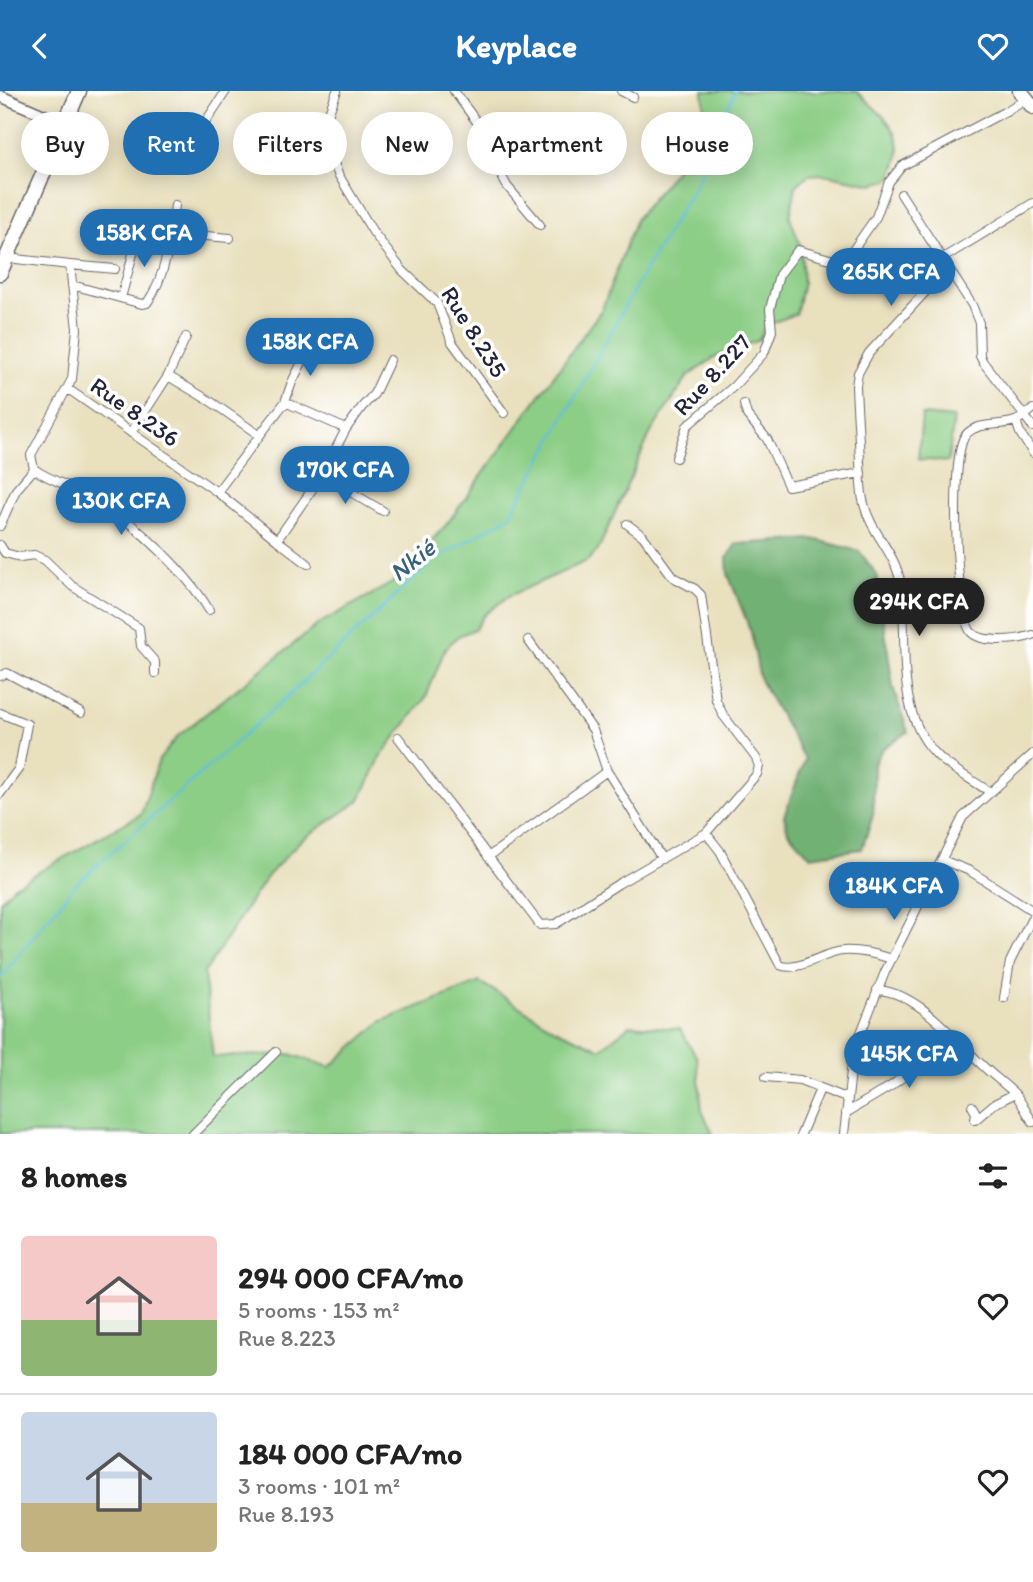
<!DOCTYPE html>
<meta charset="utf-8">
<style>
body{margin:0;font-family:Itim,sans-serif;background:#f2f2f2;color:#222;height:100vh;display:flex;flex-direction:column;font-size:26px;white-space:nowrap}
*{box-sizing:border-box;margin:0}
p{font-size:23px;color:#767676}
.icon{flex:none;width:38px;height:38px;fill:none;stroke:currentColor;stroke-width:2;stroke-linecap:round;stroke-linejoin:round}
.map{position:relative;height:1043px;overflow:hidden}
.sheet{display:flex;flex-direction:column;background:#fff;flex:1}
.sheet>*{flex:none}
.banner{position:absolute;left:21px;top:21px;width:992px;height:63px;display:flex;gap:14px}
.price{position:absolute;translate:-50% -60px;padding:0 16px;border-radius:24px;background:#1f6fb2;color:#fff;font-size:23px;line-height:46px;filter:drop-shadow(0 2px 4px #0008)}
.price::after{content:'';position:absolute;left:50%;top:42px;width:21px;height:16px;margin-left:-10px;background:inherit;clip-path:polygon(0 0,100% 0,50% 100%)}
.price.on{background:#222;color:#fff}
ul{padding:0;list-style:none}
li{display:flex;align-items:center;gap:21px;height:175px;padding:0 21px}
li+li{border-top:2px solid #e0e0e0}
li span{display:grid;place-items:center;flex:none;width:196px;height:140px;border-radius:7px;color:#555}
li>.icon{margin-inline-start:auto}
span .icon{width:84px;height:84px;fill:#fffc;stroke-width:1}
li b{font-size:30px}
h2{display:flex;justify-content:space-between;align-items:center;height:84px;padding:0 21px;font-size:30px}
.chip{padding:0 24px;border-radius:32px;background:#fff;box-shadow:0 4px 18px #0003;font-size:24px;line-height:63px}
.chip.on{background:#1f6fb2;color:#fff}
header{display:flex;justify-content:space-between;align-items:center;height:91px;padding:0 21px;background:#1f6fb2;color:#fff;font-size:32px;font-weight:700}
.map>svg:first-child{display:block}
.green{fill:#8cce86;stroke:#577860;stroke-width:2}
.forest{fill:#71b173;stroke:#4a6a57;stroke-width:2}
.lines{fill:none;stroke-linecap:round;stroke-linejoin:round}
.stream{stroke:#5ec0dc;stroke-width:2.5}
.street-casing{stroke:#686469;stroke-width:10}
.secondary-casing{stroke:#686469;stroke-width:13}
.highway-casing{stroke:#686469;stroke-width:17}
.street{stroke:#fff;stroke-width:8}
.secondary{stroke:#fff;stroke-width:10}
.highway{stroke:#fff;stroke-width:14}
.labels{text-anchor:middle;stroke-width:7;stroke-linejoin:round;paint-order:stroke}
.street-label{font-size:24px;fill:#22223b;stroke:#fff}
.water-label{font-size:26px;font-style:italic;fill:#3a617b;stroke:#fff}
</style>
<header><svg class="icon" aria-label="back" viewBox="0 0 24 24"><path d="M15 5l-7 7 7 7"/></svg>Keyplace<svg class="icon" aria-label="heart" viewBox="0 0 24 24"><path d="M12 20l-8-8c-3-5 5-10 8-4 3-6 11-1 8 4z"/></svg></header>
<div class="map">
<svg width="1033" height="1043" viewBox="0 0 1033 1043">
<rect width="100%" height="100%" fill="#fff"/>
<filter id="ink" filterUnits="userSpaceOnUse"><feTurbulence type="fractalNoise" baseFrequency=".0143" numOctaves="2"/><feDisplacementMap in="SourceGraphic" scale="14" xChannelSelector="R" yChannelSelector="G"/><feConvolveMatrix kernelMatrix="1 2 1 2 8 2 1 2 1" color-interpolation-filters="sRGB"/></filter>
<filter id="wash" filterUnits="userSpaceOnUse"><feTurbulence type="fractalNoise" baseFrequency=".00686" numOctaves="4" result="noise"/><feDisplacementMap in="SourceGraphic" scale="28" xChannelSelector="R" yChannelSelector="G"/><feGaussianBlur stdDeviation="1.57" result="paint"/><feColorMatrix in="noise" values="0 0 0 0 0 0 0 0 0 0 0 0 0 0 0 0 0 1.4 0 .05"/><feComposite in="paint" operator="in"/></filter>
<g filter="url(#wash)">
<rect width="100%" height="100%" fill="#e9e0be"/>
<path class="green" d="M 703,0 L 856,0 C 885,27 915,46 889,89 L 873,93 L 824,83 L 808,84 L 796,95 L 790,126 L 801,156 L 803,191 L 796,223 L 766,234 L 759,249 L 714,267 L 688,285 L 651,341 L 598,459 L 587,470 L 509,505 L 484,524 L 475,538 L 458,545 L 445,558 L 426,606 L 382,664 L 359,710 L 300,750 L 265,788 L 204,882 L 213,966 L 290,963 L 330,976 L 382,930 L 480,891 L 555,938 L 600,958 L 630,934 L 680,938 L 697,967 L 702,1020 L 713,1043 L 0,1043 L 0,810 L 14,795 L 141,723 L 159,669 L 178,645 L 320,532 L 392,492 L 447,433 L 602,218 L 636,128 L 707,40 Z
M 922,324 L 954,327 L 948,371 L 918,368 Z"/>
<path class="forest" d="M 813,448 L 859,460 L 877,484 L 893,596 L 908,641 L 882,658 L 874,673 L 873,724 L 862,758 L 810,765 L 788,741 L 784,725 L 805,668 L 760,589 L 751,541 L 728,483 L 727,467 L 736,453 Z"/>
<g class="lines">
<path class="stream" d="M 0,887 L 75,794 L 287,606 L 433,470 L 510,425 L 641,186 L 696,93 L 735,0"/>
</g>
</g>
<g filter="url(#ink)">
<g class="lines">
<g class="street-casing">
<path id="street" d="M 337,0 L 328,24 L 327,40 L 329,58 L 338,83 L 373,141 L 402,179 L 437,212 L 452,251 L 504,322
M 454,0 L 479,34 L 490,64 L 507,95 L 540,134
M 621,0 L 633,6
M 200,39 L 226,0
M 257,55 L 286,59 L 329,58
M 901,103 L 972,214 L 979,232 L 980,265 L 983,271 L 1033,336
M 171,142 L 230,147
M 70,174 L 115,178
M 72,194 L 142,213 L 147,212 C 166,186 171,145 175,114
M 121,207 L 139,141
M 168,285 L 210,310 L 259,344
M 68,298 L 217,401 L 277,449 L 322,384 L 346,338 L 362,316 L 374,303 L 390,269
M 285,311 L 292,291 L 312,252
M 744,313 L 747,324 L 767,348 L 788,395 L 861,382
M 1033,318 C 1028,322 1022,328 1015,330 C 999,336 976,330 965,345 C 950,365 955,522 971,541 C 982,553 1019,549 1033,544
M 1016,330 L 1020,342 L 1033,362
M 131,342 L 168,285 L 186,246
M 676,367 L 687,335 L 734,295 L 764,262 L 772,240 L 770,218 L 779,184 L 798,159 L 844,172 L 876,126 L 889,91 L 902,75 L 1006,20 L 1019,12 L 1024,5
M 34,378 C 54,392 81,398 102,412 C 139,436 187,482 209,519
M 322,384 L 383,420
M 217,401 L 285,311 L 346,338
M 627,433 L 643,445 L 673,486 L 695,498 L 701,504 L 716,609 L 723,624 L 756,667 L 759,675 L 757,683 L 706,742
M 0,435 L 16,399 L 34,378 L 31,364 L 72,288 L 77,238 L 70,174 L 7,167
M 277,449 L 308,473
M 0,454 L 5,462 L 20,466 L 34,464 L 45,469 L 72,495 L 139,537 L 141,555 L 155,571 L 155,582
M 528,549 L 593,639 L 607,680 L 662,768
M 0,585 L 7,582 L 81,622
M 0,622 L 27,633 L 19,677 L 0,703
M 398,646 L 540,834 L 556,833 L 618,793 L 706,742 L 720,760 L 780,874 C 797,882 824,861 843,860 C 860,859 876,863 892,868
M 990,701 C 974,690 955,680 941,668 C 890,622 911,550 900,490 C 895,461 871,442 864,413 C 860,400 861,384 860,371 C 859,345 857,320 856,295 L 858,282 L 869,262 L 928,198 L 943,167 L 1033,112
M 488,766 L 607,680
M 942,769 L 970,780 L 1033,820
M 877,899 C 918,901 954,948 982,974 C 992,984 1005,993 1015,1003 C 1022,1011 1026,1022 1033,1031
M 1004,907 L 1010,871 L 1033,825
M 766,986 L 800,989 L 846,1007
M 972,1015 L 976,1022 L 975,1029 L 994,1013 L 1014,1003
M 846,1022 L 891,995 L 953,947
M 193,1043 L 276,961
M 801,1043 L 820,998
M 844,1043 L 853,962 L 885,881 L 963,726 L 1033,663"/>
</g>
<g class="secondary-casing">
<path id="secondary" d="M 0,5 L 65,33"/>
</g>
<g class="highway-casing">
<path id="highway" d="M 1020,0 L 1033,16
M 0,182 L 79,0"/>
</g>
<use href="#street" class="street"/>
<use href="#secondary" class="secondary"/>
<use href="#highway" class="highway"/>
</g>
</g>
<g class="labels">
<g class="street-label">
<text transform="translate(474 241) rotate(58)" y="8">Rue 8.235</text>
<text transform="translate(712 284) rotate(-47)" y="8">Rue 8.227</text>
<text transform="translate(135 321) rotate(35)" y="8">Rue 8.236</text>
</g>
<g class="water-label">
<text transform="translate(412 469) rotate(-39)" y="9">Nkié</text>
</g>
</g>
</svg>
<b class="price" style="left:144px;top:178px">158K CFA</b>
<b class="price" style="left:891px;top:217px">265K CFA</b>
<b class="price" style="left:310px;top:287px">158K CFA</b>
<b class="price" style="left:345px;top:415px">170K CFA</b>
<b class="price" style="left:121px;top:446px">130K CFA</b>
<b class="price on" style="left:919px;top:547px">294K CFA</b>
<b class="price" style="left:894px;top:831px">184K CFA</b>
<b class="price" style="left:909px;top:999px">145K CFA</b>
<div class="banner">
<a class="chip">Buy</a>
<a class="chip on">Rent</a>
<a class="chip">Filters</a>
<a class="chip">New</a>
<a class="chip">Apartment</a>
<a class="chip">House</a>
</div>
</div>
<section class="sheet">
<h2>8 homes<svg class="icon" aria-label="filters" viewBox="0 0 24 24"><path d="M4 7h16M4 17h16"/><circle cx="9" cy="7" r="2"/><circle cx="15" cy="17" r="2"/></svg></h2>
<ul>
<li><span style="background:linear-gradient(#f6c9c9 60%,#8fb573 0)"><svg class="icon" aria-label="home" viewBox="0 0 24 24"><path d="M3 11l9-7 9 7M6 9v11h12V9"/></svg></span><div><b>294 000 CFA/mo</b><p>5 rooms · 153 m²</p><p>Rue 8.223</p></div><svg class="icon" aria-label="heart" viewBox="0 0 24 24"><path d="M12 20l-8-8c-3-5 5-10 8-4 3-6 11-1 8 4z"/></svg></li>
<li><span style="background:linear-gradient(#c9d6e8 65%,#c2b280 0)"><svg class="icon" aria-label="home" viewBox="0 0 24 24"><path d="M3 11l9-7 9 7M6 9v11h12V9"/></svg></span><div><b>184 000 CFA/mo</b><p>3 rooms · 101 m²</p><p>Rue 8.193</p></div><svg class="icon" aria-label="heart" viewBox="0 0 24 24"><path d="M12 20l-8-8c-3-5 5-10 8-4 3-6 11-1 8 4z"/></svg></li>
</ul>
</section>
